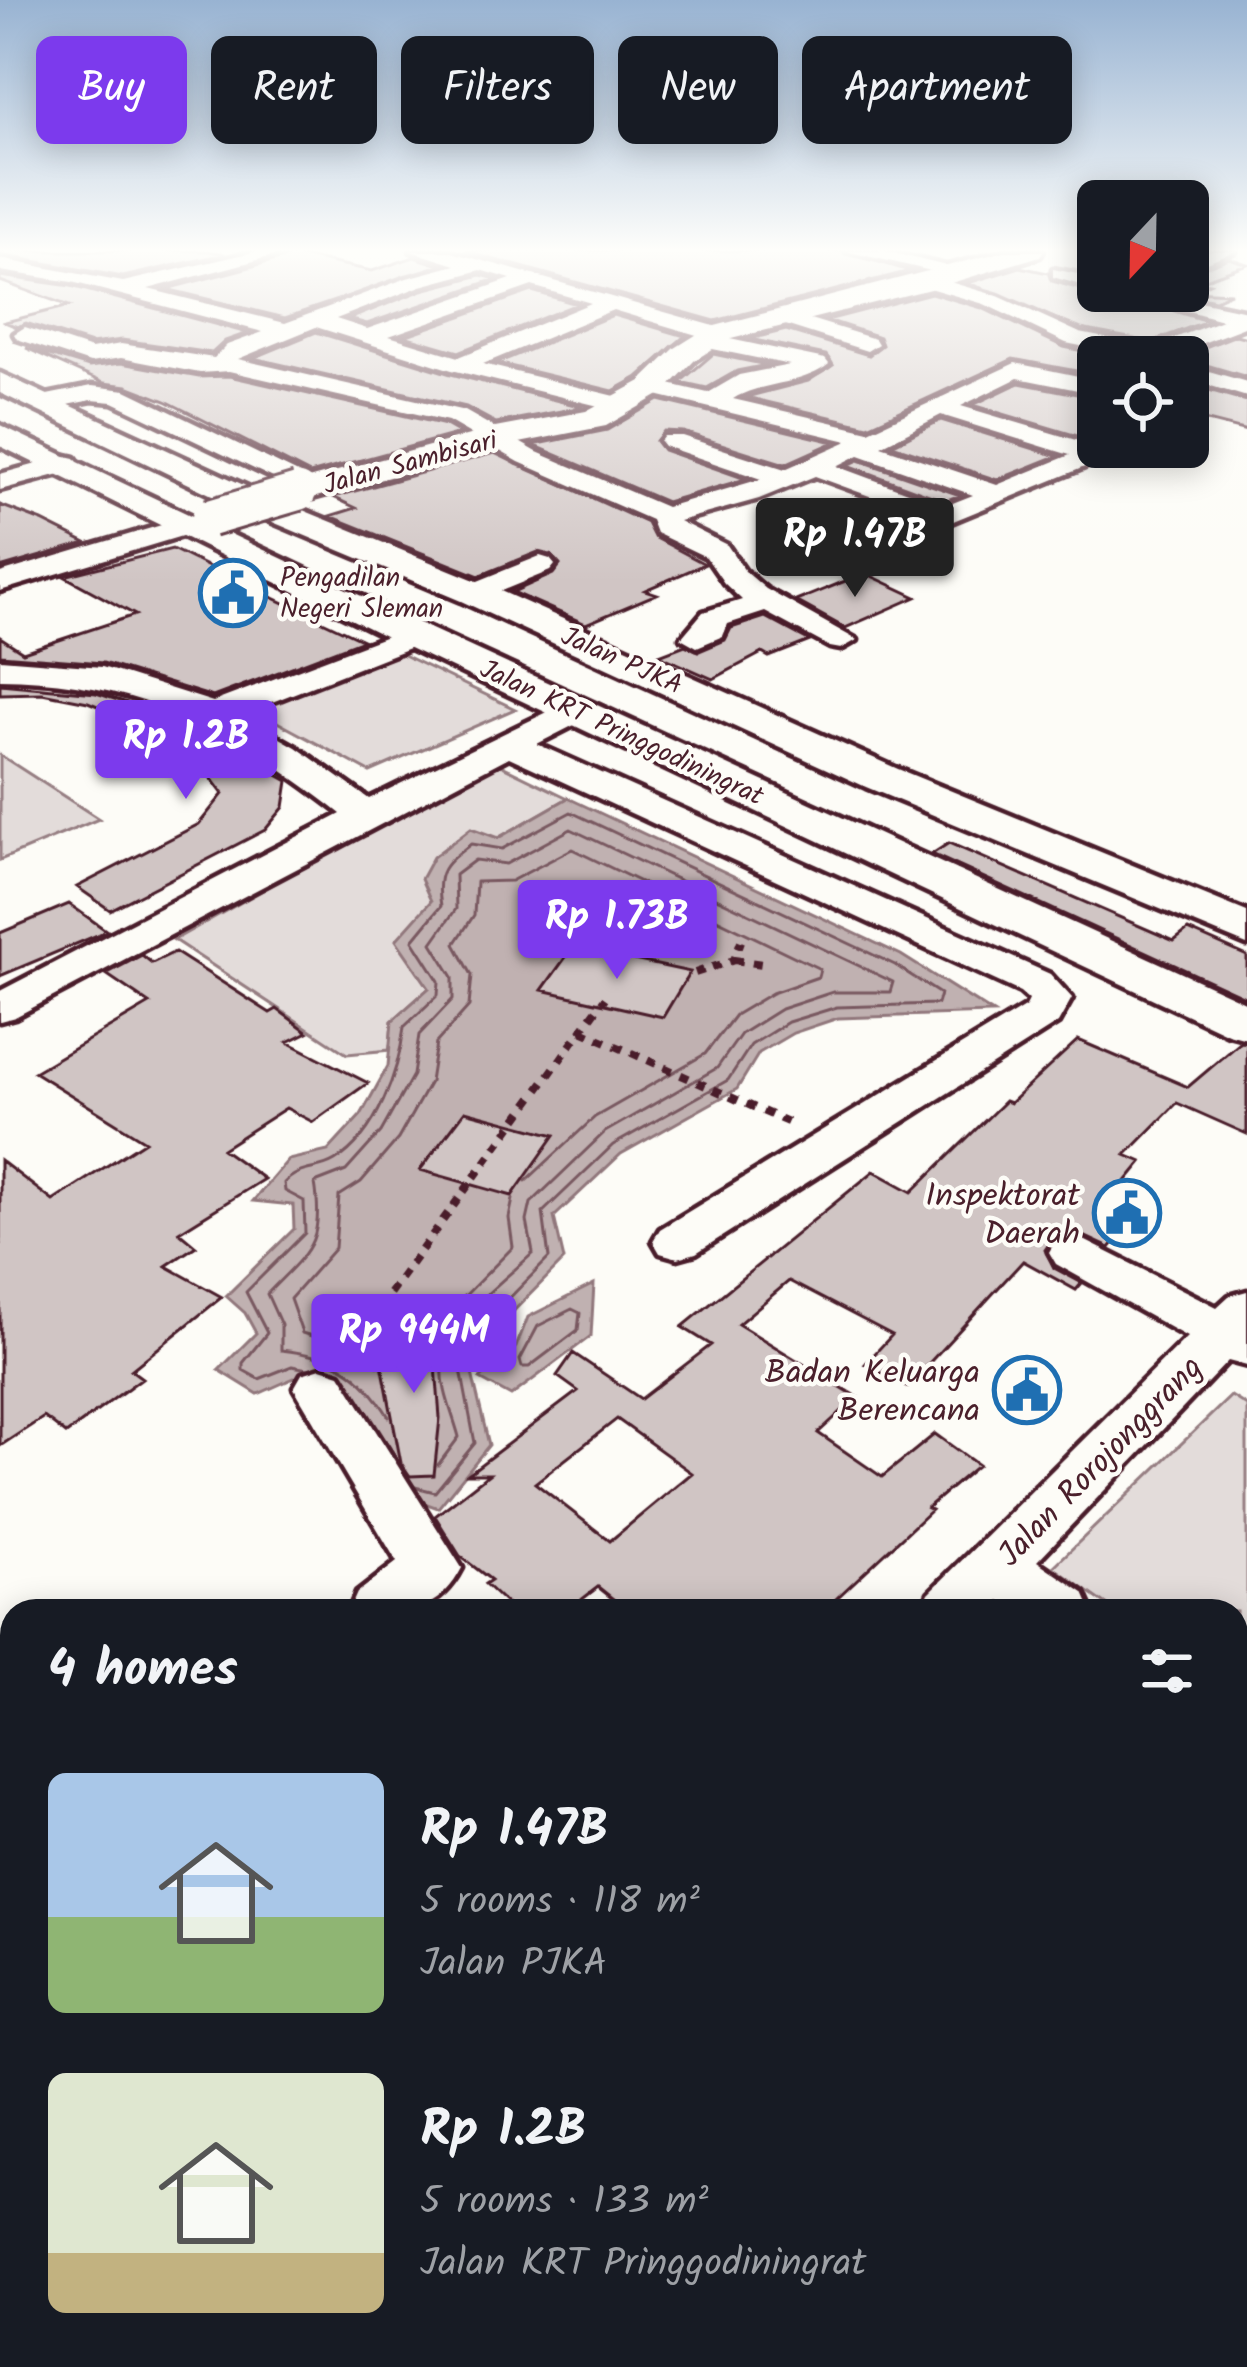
<!DOCTYPE html>
<meta charset="utf-8">
<style>
body{margin:0;font-family:Kalam,sans-serif;background:#20242c;color:#f1f3f6;height:100vh;display:flex;flex-direction:column;font-size:45px;white-space:nowrap}
*{box-sizing:border-box;margin:0}
p{font-size:39px;color:#9ea1a6}
.icon{flex:none;width:66px;height:66px;fill:none;stroke:currentColor;stroke-width:2;stroke-linecap:round;stroke-linejoin:round}
.map{position:relative;flex:1;overflow:hidden}
.details{position:absolute;left:0px;top:1599px;width:1248px;height:768px;display:flex;flex-direction:column;background:#171b24;border-radius:36px 36px 0 0;box-shadow:0 6px 30px #0003}
.details>*{flex:none}
.guide{position:absolute;left:36px;top:36px;width:1176px;height:108px;display:flex;gap:24px}
.needle{width:78px;rotate:202deg}
.fabs{position:absolute;left:1077px;top:180px;display:grid;gap:24px}
.fabs a{display:grid;place-items:center;width:132px;height:132px;border-radius:18px;background:#171b24;box-shadow:0 6px 30px #0003;font-size:60px}
.price{position:absolute;translate:-50% -102px;padding:0 27px;border-radius:12px;background:#7c3aed;color:#fff;font-size:39px;line-height:78px;filter:drop-shadow(0 3px 6px #0008)}
.price::after{content:'';position:absolute;left:50%;top:72px;width:36px;height:27px;margin-left:-18px;background:inherit;clip-path:polygon(0 0,100% 0,50% 100%)}
.price.current{background:#222;color:#fff}
ul{padding:0;list-style:none}
li{display:flex;align-items:center;gap:36px;height:300px;padding:0 48px}
li span{display:grid;place-items:center;flex:none;width:336px;height:240px;border-radius:18px;color:#555}
li>.icon{margin-inline-start:auto}
span .icon{width:144px;height:144px;fill:#fffc;stroke-width:1}
li b{font-size:51px}
h2{display:flex;justify-content:space-between;align-items:center;height:144px;padding:0 48px;font-size:51px}
.pill{padding:0 42px;border-radius:18px;background:#171b24;box-shadow:0 6px 30px #0003;font-size:42px;line-height:108px}
.pill.current{background:#7c3aed;color:#fff}
.map>svg:first-child{display:block}
.green{fill:#e3dcda;stroke:#967e82;stroke-width:3}
.water{fill:#c0b1b1;stroke:#91777b;stroke-width:3}
.lines{fill:none;stroke-linecap:round;stroke-linejoin:round}
.shore{stroke:#795961;stroke-width:3}
.building{fill:#d0c5c4;stroke:#4a1f2b;stroke-width:3;fill-rule:evenodd}
.minor-casing{stroke:#4a1f2b;stroke-width:9}
.major-casing{stroke:#4a1f2b;stroke-width:9}
.path-far2{stroke:#4a1f2b;stroke-width:6;stroke-dasharray:6 6;stroke-linecap:butt}
.path-far1{stroke:#4a1f2b;stroke-width:8;stroke-dasharray:9 9;stroke-linecap:butt}
.path{stroke:#4a1f2b;stroke-width:9;stroke-dasharray:10 10;stroke-linecap:butt}
.minor{fill:#fdfcf7;fill-rule:evenodd}
.major{fill:#fdfcf7;fill-rule:evenodd}
.major-bridge-casing{stroke:#4a1f2b;stroke-width:42;stroke-linecap:butt}
.major-bridge{stroke:#fdfcf7;stroke-width:36}
.labels{text-anchor:middle;stroke-width:9;stroke-linejoin:round;paint-order:stroke}
.far-street-label{font-size:27px;fill:#4a1f2b;stroke:#fdfcf7}
.far-poi-label{font-size:27px;fill:#4a1f2b;stroke:#fdfcf7;text-anchor:start}
.poi-label{font-size:33px;fill:#4a1f2b;stroke:#fdfcf7;text-anchor:end}
.street-label{font-size:33px;fill:#4a1f2b;stroke:#fdfcf7}
</style>
<div class="map">
<svg width="1247" height="2367" viewBox="0 0 1247 2367">
<rect width="100%" height="100%" fill="#fdfcf7"/>
<filter id="ink" filterUnits="userSpaceOnUse"><feTurbulence type="fractalNoise" baseFrequency=".00833" numOctaves="2"/><feDisplacementMap in="SourceGraphic" scale="24" xChannelSelector="R" yChannelSelector="G"/><feConvolveMatrix kernelMatrix="1 2 1 2 8 2 1 2 1" color-interpolation-filters="sRGB"/></filter>
<g filter="url(#ink)">
<path class="green" d="M 397,652 L 515,709 L 370,772 L 253,709 Z
M 0,755 L 99,819 L 0,860 Z
M 492,761 L 568,798 L 498,838 L 431,901 L 429,988 L 392,1021 L 390,1050 L 347,1054 L 174,940 Z
M 1231,1396 L 1247,1406 L 1247,1704 L 1236,1697 L 1236,1611 L 1115,1611 L 1053,1567 Z
M 0,1773 L 12,1779 L 12,2259 L 0,2262 Z
M 113,2355 L 262,2355 L 250,2367 L 124,2367 Z"/>
<path class="water" d="M 568,798 L 901,955 L 993,1013 L 838,1018 L 793,1033 L 759,1053 L 737,1089 L 621,1154 L 554,1217 L 564,1260 L 477,1348 L 470,1365 L 489,1445 L 438,1508 L 405,1496 L 343,1393 L 294,1378 L 258,1394 L 219,1370 L 256,1333 L 245,1313 L 226,1296 L 294,1229 L 293,1205 L 253,1201 L 288,1160 L 328,1151 L 361,1115 L 388,1066 L 392,1021 L 429,988 L 396,940 L 431,901 L 421,879 L 433,857 L 471,828 L 498,838 Z
M 594,1284 L 591,1336 L 511,1396 L 480,1379 L 516,1347 L 528,1317 Z"/>
<g class="lines">
<path class="shore" d="M 572,1309 L 580,1313 L 578,1330 L 529,1367 L 522,1367 L 520,1360 L 538,1326 Z
M 432,1338 L 444,1317 L 513,1247 L 509,1218 L 513,1199
M 379,1366 L 363,1352 L 302,1333 L 290,1299 L 335,1248 L 339,1196 L 361,1182 L 398,1139 L 430,1082 L 436,1043 L 469,1006 L 472,975 L 455,944 L 474,915 L 476,882 L 511,881 L 572,849 L 820,969 L 818,977 L 772,993 L 735,1015 L 705,1054 L 595,1117 L 526,1181
M 308,1369 L 292,1366 L 259,1379 L 243,1370 L 243,1363 L 267,1333 L 246,1292 L 305,1233 L 304,1201 L 285,1191 L 284,1183 C 300,1166 317,1172 335,1161 C 377,1135 399,1071 404,1027 L 438,995 L 439,981 L 413,940 L 441,906 C 435,871 444,864 471,844 L 502,849 L 571,812 L 895,965 L 940,994 L 937,1004 L 837,1007 L 788,1022 L 751,1045 L 728,1080 L 613,1145 L 543,1212 L 549,1258 L 469,1339 L 459,1359 L 475,1443 L 435,1492 L 415,1487
M 389,1417 C 361,1371 334,1356 281,1350 L 281,1325 L 267,1294 C 307,1252 325,1245 315,1183 L 346,1171 L 381,1132 L 413,1075 L 419,1035 L 453,999 L 453,977 L 432,943 L 456,909 L 455,875 L 475,860 L 506,864 L 571,829 L 893,982 L 890,992 L 833,992 L 781,1009 L 741,1034 L 717,1068 L 605,1132 L 531,1203 L 527,1221 L 533,1253 C 503,1282 449,1318 443,1362 C 440,1387 453,1414 459,1437 L 438,1465"/>
</g>
<path class="building" d="M 0,251 L 209,251 L 225,254 L 123,277 L 0,255 Z
M 464,251 L 842,251 L 910,271 L 715,321 Z
M 295,255 L 372,271 L 414,257 L 440,265 L 285,318 L 166,289 Z
M 1229,258 L 1247,264 L 1200,281 L 1209,283 L 1192,291 L 1231,293 L 1215,300 L 1173,291 L 1188,291 L 1188,273 Z
M 1020,267 L 1048,273 L 1052,281 L 1097,294 L 1109,291 L 1207,321 L 1151,342 L 1081,329 L 968,283 Z
M 481,275 L 496,279 L 367,324 L 349,319 L 422,290 Z
M 0,276 L 71,286 L 248,333 L 225,341 L 212,353 L 122,340 L 91,344 L 26,323 L 17,327 L 5,322 L 69,306 L 0,281 Z
M 532,291 L 577,304 L 459,352 L 404,336 Z
M 931,293 L 982,308 L 1064,347 L 1112,357 L 1098,357 L 1098,375 L 1013,359 L 868,426 L 746,397 L 808,381 L 833,365 L 826,355 L 750,339 L 786,330 L 869,355 L 882,345 L 879,337 L 827,320 Z
M 613,315 L 685,336 L 638,377 L 613,391 L 497,363 Z
M 316,332 L 451,374 L 583,407 L 496,423 L 466,407 L 253,358 Z
M 1236,335 L 1247,338 L 1247,377 L 1179,357 Z
M 26,348 L 89,367 L 121,363 L 199,377 L 229,376 L 446,425 L 460,433 L 310,474 L 166,401 L 127,386 L 104,383 Z
M 713,354 L 767,365 L 737,371 L 707,388 L 680,382 Z
M 1019,383 L 1098,398 L 1098,430 L 1084,438 L 973,405 Z
M 1188,384 L 1247,401 L 1247,431 L 1188,416 Z
M 659,400 L 834,442 L 785,464 L 683,432 L 664,431 L 656,441 L 663,450 L 746,479 L 666,502 L 533,445 L 607,430 Z
M 941,420 L 1057,456 L 997,480 L 892,445 Z
M 494,453 L 647,523 L 654,537 L 705,564 L 645,590 L 657,594 L 586,624 L 513,592 L 553,574 L 560,565 L 551,555 L 538,552 L 479,576 L 330,516 L 356,508 L 333,497 Z
M 859,460 L 960,495 L 945,501 L 848,465 Z
M 0,505 L 42,521 L 86,543 L 0,568 Z
M 172,549 L 229,577 L 363,640 L 213,697 L 103,663 L 0,655 L 0,637 L 23,652 L 135,615 L 64,576 Z
M 865,573 L 916,597 L 845,628 L 796,601 Z
M 765,617 L 810,641 L 769,657 L 762,653 L 713,679 L 659,655 L 685,645 L 699,651 L 725,640 L 731,628 Z
M 0,684 L 96,693 L 180,720 L 288,781 L 284,807 L 265,830 L 110,910 L 77,887 L 199,824 L 223,794 L 202,766 L 124,717 L 88,702 L 42,693 L 0,694 Z
M 949,843 L 1174,941 L 1188,930 L 1247,956 L 1247,998 L 932,854 Z
M 69,904 L 107,931 L 0,976 L 0,933 Z
M 573,947 L 690,972 L 663,1017 L 542,990 Z
M 175,952 L 270,1013 L 277,1009 L 308,1032 L 288,1042 L 368,1083 L 313,1122 L 286,1108 L 222,1149 L 264,1179 L 179,1232 L 196,1246 L 166,1266 L 222,1297 L 131,1370 L 142,1378 L 66,1434 L 44,1417 L 0,1446 L 0,1160 L 53,1201 L 145,1141 L 34,1072 L 150,1004 L 106,974 L 142,955 L 152,963 Z
M 1078,1040 L 1188,1087 L 1241,1042 L 1247,1043 L 1247,1134 L 1177,1103 L 1126,1155 L 1142,1162 L 1119,1190 L 1147,1202 L 1110,1248 L 1073,1231 L 1055,1236 L 1045,1250 L 1054,1268 L 1082,1283 L 1076,1290 L 1023,1261 L 907,1387 L 865,1364 L 892,1335 L 789,1281 L 738,1324 L 857,1397 L 818,1433 L 882,1477 L 935,1434 L 978,1465 L 927,1508 L 931,1510 L 823,1611 L 628,1611 L 598,1587 L 567,1611 L 514,1611 L 485,1584 L 491,1580 L 460,1556 L 435,1516 L 489,1474 L 468,1474 L 578,1391 L 557,1376 L 573,1353 L 641,1399 L 711,1345 L 682,1327 L 874,1171 L 912,1192 L 1005,1101 L 1010,1103 ZM 617,1419 L 692,1473 L 610,1541 L 535,1483 Z
M 465,1111 L 555,1135 L 512,1196 L 420,1170 Z
M 414,1304 L 435,1353 L 440,1418 L 434,1475 L 410,1476 L 401,1463 L 382,1364 Z"/>
<g class="lines">
<g class="minor-casing">
<path id="minor" d="M 258,251 L 280,254 L 148,289 L 285,323 L 407,278 L 456,265 L 411,251 L 448,251 L 725,329 L 725,338 L 825,359 L 829,364 C 802,386 762,381 733,399 L 869,431 L 1015,363 L 1098,380 L 1098,394 L 1018,378 L 961,406 L 1093,445 L 1098,443 L 1098,447 L 1123,447 L 1104,459 L 946,524 L 815,476 L 759,499 L 679,521 L 727,545 L 745,571 L 766,589 L 857,640 L 841,649 L 830,647 L 765,612 L 728,624 L 723,636 L 697,647 L 681,638 L 703,612 L 742,600 L 724,583 L 706,557 L 656,533 L 651,520 L 519,462 L 448,421 L 229,371 L 200,373 L 121,358 L 90,363 L 17,339 L 14,334 L 25,327 L 91,349 L 121,344 L 214,358 L 227,345 L 263,332 L 72,282 L 0,271 L 0,259 L 123,282 ZM 481,270 L 511,279 L 367,329 L 336,319 L 421,286 ZM 532,286 L 591,303 L 459,357 L 389,336 ZM 613,310 L 700,336 L 695,341 L 698,346 L 790,365 L 739,375 L 708,393 L 652,380 L 640,387 L 644,392 L 848,441 L 785,469 L 682,436 L 664,436 L 660,441 L 664,446 L 761,479 L 666,507 L 537,452 L 465,411 L 238,359 L 316,327 L 452,370 L 623,412 L 632,410 L 632,400 L 483,364 ZM 941,415 L 1070,455 L 997,485 L 881,446 ZM 859,455 L 973,495 L 945,506 L 837,466 Z
M 846,251 L 885,251 L 971,272 L 961,278 Z
M 1205,251 L 1235,251 L 1188,269 L 1188,256 Z
M 1053,269 L 1098,278 L 1098,290 L 1053,277 Z
M 929,276 L 998,296 L 1080,333 L 1151,347 L 1222,320 L 1113,291 L 1151,291 L 1247,311 L 1247,326 L 1166,357 L 1134,357 L 1066,343 L 984,304 L 922,286 L 922,278 Z
M 784,311 L 875,339 L 878,344 L 867,351 L 776,322 L 773,317 Z
M 1188,365 L 1247,382 L 1247,397 L 1188,379 Z
M 92,386 L 126,390 L 327,487 L 323,493 L 305,493 L 113,402 L 92,400 L 41,410 L 29,403 L 32,398 Z
M 66,456 L 75,458 L 79,464 L 75,470 L 0,490 L 0,474 Z
M 185,518 L 195,520 L 199,526 L 195,532 L 0,591 L 0,573 Z
M 540,556 L 550,559 L 555,565 L 550,571 L 474,602 L 459,593 L 463,587 Z
M 413,626 L 429,635 L 424,642 L 239,715 L 296,747 L 369,799 L 564,704 L 588,704 L 593,711 L 588,718 L 537,744 L 1050,974 L 1072,998 L 1058,1023 L 696,1253 L 678,1258 L 660,1253 L 653,1241 L 660,1229 L 1026,1006 L 1029,1000 L 1020,992 L 509,757 L 15,1017 L 0,1021 L 0,991 L 341,814 C 234,730 138,680 0,679 L 0,659 L 102,667 L 213,702 Z
M 1074,1235 L 1217,1307 L 1229,1296 L 1247,1291 L 1247,1366 L 1228,1361 L 1037,1561 L 1084,1593 L 1092,1611 L 1016,1611 L 1000,1600 L 990,1611 L 921,1611 L 929,1593 L 1187,1337 L 1056,1264 L 1049,1252 L 1056,1240 Z
M 321,1368 L 340,1374 L 462,1568 C 435,1620 399,1611 349,1611 L 357,1593 L 397,1562 L 294,1388 L 302,1374 Z
M 0,1688 L 12,1692 L 12,1750 L 0,1746 Z
M 1236,1709 L 1247,1713 L 1247,1775 L 1236,1771 Z
M 298,2355 L 428,2355 L 433,2367 L 293,2367 Z
M 945,2355 L 1036,2355 L 1041,2367 L 950,2367 Z"/>
</g>
<g class="major-casing">
<path id="major" d="M 1005,251 L 1043,251 L 1040,256 L 938,287 L 727,340 L 695,360 L 663,393 L 606,426 L 499,447 L 298,502 L 281,492 L 286,485 L 495,428 L 586,411 L 641,381 L 675,348 L 707,328 Z
M 0,373 L 261,493 L 487,585 L 898,769 L 1247,912 L 1247,945 L 866,787 L 461,601 L 237,507 L 0,393 Z
M 0,425 L 427,627 L 1247,1003 L 1247,1039 L 1228,1034 L 399,643 L 0,446 Z"/>
</g>
<path class="path-far2" d="M 552,907 L 577,918
M 584,942 L 577,918 L 598,905"/>
<path class="path-far1" d="M 583,939 L 585,945
M 734,960 L 769,965
M 695,973 L 734,960 L 741,941
M 582,1031 L 794,1125
M 379,1308 L 605,998"/>
<path class="path" d="M 343,1358 L 381,1305"/>
<use href="#minor" class="minor"/>
<use href="#major" class="major"/>
<g class="major-bridge-casing">
<path id="major-bridge" d="M 210,518 L 298,492"/>
</g>
<use href="#major-bridge" class="major-bridge"/>
</g>
</g>
<linearGradient id="sky" x2="0" y2="1"><stop stop-color="#98b3d2"/><stop offset="0.43" stop-color="#fefefb"/><stop offset="1" stop-color="#fefefb" stop-opacity="0"/></linearGradient>
<rect width="1247" height="582" fill="url(#sky)"/>
<defs>
<g id="civic-ring" transform="scale(3.45)"><circle r="9.5" fill="#fdfcf7" stroke="#1f6fb2" stroke-width="1.5"/><path d="M-.6-6.5H3V-4.5H.6V-3L4-1V1h2V6H-6V1h2V-1L-.6-3ZM-1.2 2.5V6h2.4V2.5Z" fill="#1f6fb2"/></g>
</defs>
<g fill-rule="evenodd">
<use href="#civic-ring" x="233" y="593"/>
<use href="#civic-ring" x="1127" y="1213"/>
<use href="#civic-ring" x="1027" y="1390"/>
</g>
<g class="labels">
<g class="far-street-label">
<text transform="translate(410 462) rotate(-15)" y="9">Jalan Sambisari</text>
<text transform="translate(622 660) rotate(24)" y="9">Jalan PJKA</text>
<text transform="translate(622 732) rotate(25)" y="9">Jalan KRT Pringgodiningrat</text>
</g>
<g class="far-poi-label">
<text x="280" y="586">Pengadilan<tspan x="280" dy="31">Negeri Sleman</tspan></text>
</g>
<g class="poi-label">
<text x="1080" y="1206">Inspektorat<tspan x="1080" dy="38">Daerah</tspan></text>
<text x="980" y="1383">Badan Keluarga<tspan x="980" dy="38">Berencana</tspan></text>
</g>
<g class="street-label">
<text transform="translate(1099 1460) rotate(-46)" y="12">Jalan Rorojonggrang</text>
</g>
</g>
</svg>
<div class="fabs">
<a><svg class="needle" viewBox="-14 -14 28 28"><path d="M0-13l5 13h-10z" fill="#e53935"/><path d="M0 13l5-13h-10z" fill="#9ea1a6"/></svg></a>
<a><svg class="icon" aria-label="locate" viewBox="0 0 24 24"><circle cx="12" cy="12" r="6"/><path d="M12 2v4M12 18v4M2 12h4M18 12h4"/></svg></a>
</div>
<b class="price current" style="left:855px;top:600px">Rp 1.47B</b>
<b class="price" style="left:186px;top:802px">Rp 1.2B</b>
<b class="price" style="left:617px;top:982px">Rp 1.73B</b>
<b class="price" style="left:414px;top:1396px">Rp 944M</b>
<div class="guide">
<a class="pill current">Buy</a>
<a class="pill">Rent</a>
<a class="pill">Filters</a>
<a class="pill">New</a>
<a class="pill">Apartment</a>
</div>
<section class="details">
<h2>4 homes<svg class="icon" aria-label="filters" viewBox="0 0 24 24"><path d="M4 7h16M4 17h16"/><circle cx="9" cy="7" r="2"/><circle cx="15" cy="17" r="2"/></svg></h2>
<ul>
<li><span style="background:linear-gradient(#a9c7e8 60%,#8fb573 0)"><svg class="icon" aria-label="home" viewBox="0 0 24 24"><path d="M3 11l9-7 9 7M6 9v11h12V9"/></svg></span><div><b>Rp 1.47B</b><p>5 rooms · 118 m²</p><p>Jalan PJKA</p></div></li>
<li><span style="background:linear-gradient(#dfe7d0 75%,#c2b280 0)"><svg class="icon" aria-label="home" viewBox="0 0 24 24"><path d="M3 11l9-7 9 7M6 9v11h12V9"/></svg></span><div><b>Rp 1.2B</b><p>5 rooms · 133 m²</p><p>Jalan KRT Pringgodiningrat</p></div></li>
</ul>
</section>
</div>
